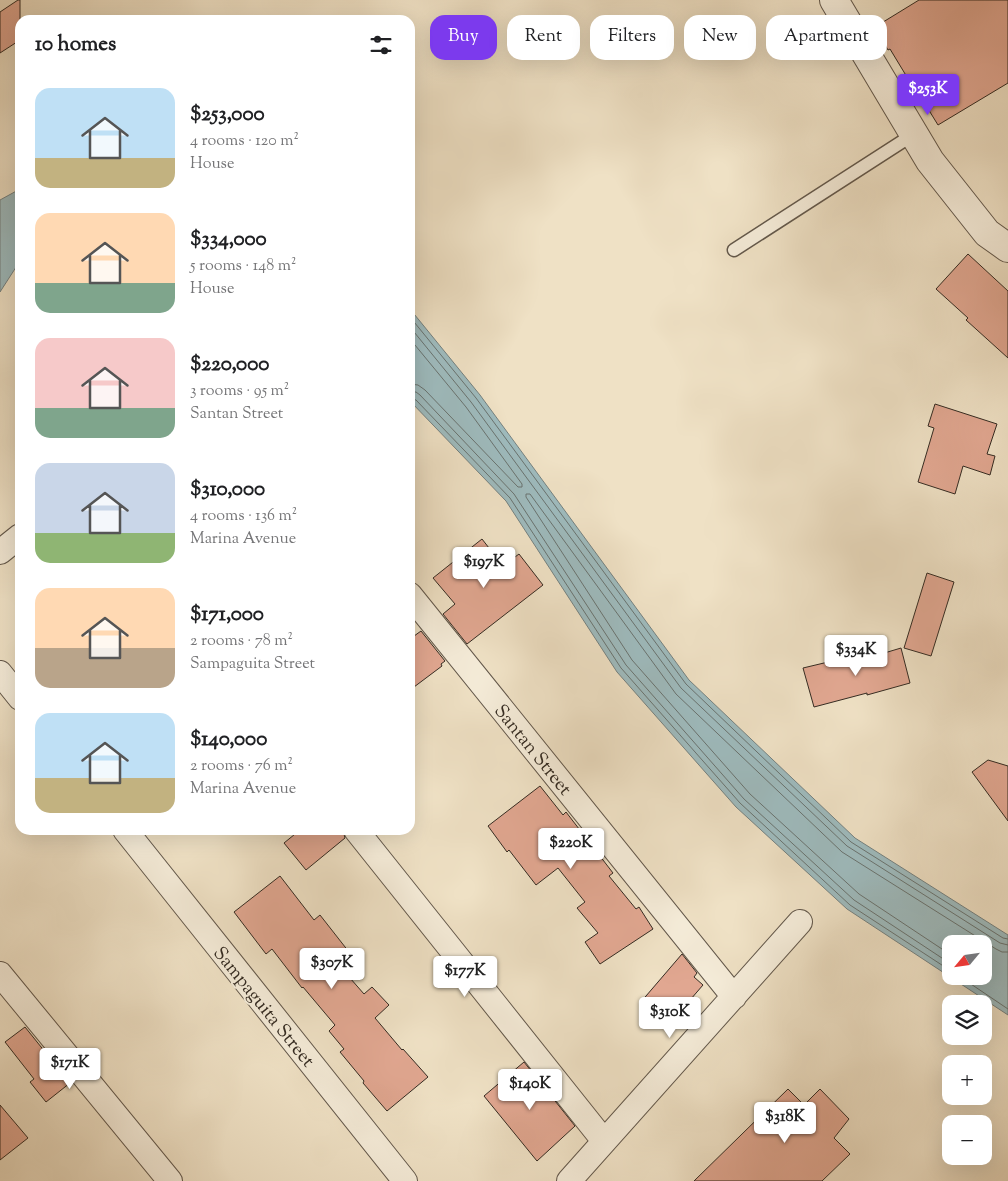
<!DOCTYPE html>
<meta charset="utf-8">
<style>
body{margin:0;font-family:"Sorts Mill Goudy",serif;background:#f6f6f6;color:#202124;height:100vh;display:flex;flex-direction:column;font-size:19px;white-space:nowrap}
*{box-sizing:border-box;margin:0}
p{font-size:16px;color:#757577}
.icon{flex:none;width:28px;height:28px;fill:none;stroke:currentColor;stroke-width:2;stroke-linecap:round;stroke-linejoin:round}
.map{position:relative;flex:1;overflow:hidden}
.details{position:absolute;left:15px;top:15px;width:400px;height:820px;display:flex;flex-direction:column;background:#fff;border-radius:15px;box-shadow:0 5px 20px #0002}
.details>*{flex:none}
.hud{position:absolute;left:430px;top:15px;width:475px;height:45px;display:flex;gap:10px}
.needle{width:32px;rotate:241deg}
.controls{position:absolute;left:942px;top:935px;display:grid;gap:10px}
.controls a{display:grid;place-items:center;width:50px;height:50px;border-radius:10px;background:#fff;box-shadow:0 5px 20px #0002;font-size:25px}
.price{position:absolute;translate:-50% -42px;padding:0 11px;border-radius:5px;background:#fff;color:#222;font-size:16px;line-height:32px;filter:drop-shadow(0 1px 2px #0008)}
.price::after{content:'';position:absolute;left:50%;top:30px;width:15px;height:11px;margin-left:-8px;background:inherit;clip-path:polygon(0 0,100% 0,50% 100%)}
.price.active{background:#7c3aed;color:#fff}
ul{padding:0;list-style:none}
li{display:flex;align-items:center;gap:15px;height:125px;padding:0 20px}
li span{display:grid;place-items:center;flex:none;width:140px;height:100px;border-radius:15px;color:#555}
li>.icon{margin-inline-start:auto}
span .icon{width:60px;height:60px;fill:#fffc;stroke-width:1}
li b{font-size:21px}
h2{display:flex;justify-content:space-between;align-items:center;height:60px;padding:0 20px;font-size:21px}
.pill{padding:0 18px;border-radius:15px;background:#fff;box-shadow:0 5px 20px #0002;font-size:18px;line-height:45px}
.pill.active{background:#7c3aed;color:#fff}
.map>svg:first-child{display:block}
.water{fill:#9ebbbe;stroke:#748180;fill-rule:evenodd}
.lines{fill:none;stroke-linecap:round;stroke-linejoin:round}
.shore{stroke:#697370;stroke-width:1}
.building{fill:#e1a791;stroke:#342b22}
.service-casing{stroke:#63584b;stroke-width:15}
.minor-casing{stroke:#63584b;stroke-width:26}
.tertiary-casing{stroke:#63584b;stroke-width:30}
.service{stroke:#f5ecd9;stroke-width:12}
.minor{stroke:#f5ecd9;stroke-width:24}
.tertiary{stroke:#f5ecd9;stroke-width:28}
.labels{text-anchor:middle;stroke-width:4;stroke-linejoin:round;paint-order:stroke}
.street-label{font-size:19px;fill:#342b22;stroke:#f5ecd9}
</style>
<div class="map">
<svg width="1008" height="1181" viewBox="0 0 1008 1181">
<rect width="100%" height="100%" fill="#efe1c5"/>
<filter id="stains"><feTurbulence type="fractalNoise" baseFrequency=".004" numOctaves="4"/><feColorMatrix values="0 0 0 0 .2 0 0 0 0 .09 0 0 0 0 .02 0 0 0 .5 -.17"/></filter>
<radialGradient id="worn" r=".72"><stop offset=".6" stop-color="#630" stop-opacity="0"/><stop offset="1" stop-color="#630" stop-opacity=".3"/></radialGradient>
<path class="water" d="M 20,189 L 20,261 L 0,292 L 0,200 Z
M 410,309 L 480,395 L 689,680 L 855,838 L 1008,935 L 1008,1015 L 847,909 L 736,807 L 617,672 L 506,501 L 410,401 ZM 951,944 L 984,944 L 984,976 L 951,976 Z"/>
<g class="lines">
<path class="shore" d="M 410,317 L 476,398 L 686,684 L 851,842 L 1003,938 L 1008,939
M 410,327 L 471,402 L 681,688 L 847,846 L 1000,943 L 1008,945
M 410,339 L 466,407 L 522,484 L 522,487 L 518,487 L 425,390 L 418,385 L 410,384
M 410,392 L 416,392 L 420,395 L 514,494 L 626,665 L 744,799 L 854,900 L 951,964
M 410,398 L 416,400 L 510,498 L 621,668 L 740,803 L 850,905 L 951,971
M 951,955 L 859,894 L 750,794 L 632,660 L 526,497 L 526,494 L 530,494 L 676,694 L 842,852 L 996,949 L 1002,952 L 1008,952
M 959,976 L 1008,1009"/>
</g>
<path class="building" d="M 18,0 L 20,0 L 20,40 L 0,53 L 0,12 Z
M 919,0 L 1008,0 L 1008,83 L 938,125 L 914,86 L 913,87 L 890,49 L 888,50 L 875,27 Z
M 968,254 L 1008,291 L 1008,358 L 966,320 L 968,318 L 936,289 Z
M 935,404 L 997,424 L 987,454 L 995,456 L 990,475 L 963,466 L 955,494 L 918,482 L 934,428 L 928,426 Z
M 482,539 L 503,566 L 519,554 L 543,585 L 467,644 L 443,614 L 455,604 L 433,578 Z
M 927,573 L 954,582 L 931,656 L 904,648 Z
M 421,631 L 445,661 L 441,664 L 442,666 L 410,690 L 410,639 Z
M 901,648 L 910,683 L 867,695 L 867,693 L 814,707 L 803,668 L 870,652 L 871,657 Z
M 988,760 L 1008,766 L 1008,821 L 972,772 Z
M 540,786 L 563,815 L 566,812 L 613,873 L 609,876 L 636,909 L 639,907 L 653,929 L 600,964 L 585,942 L 598,933 L 577,908 L 585,902 L 558,868 L 536,885 L 509,850 L 507,852 L 488,826 Z
M 300,830 L 343,830 L 345,838 L 306,870 L 284,843 Z
M 280,876 L 314,920 L 320,915 L 349,952 L 336,962 L 364,994 L 372,987 L 389,1005 L 375,1018 L 402,1050 L 403,1049 L 428,1077 L 387,1111 L 363,1083 L 364,1081 L 340,1052 L 344,1049 L 329,1031 L 335,1025 L 303,987 L 302,988 L 272,949 L 266,954 L 234,912 Z
M 682,954 L 697,973 L 694,977 L 703,985 L 678,1014 L 666,1005 L 656,1017 L 640,1003 Z
M 25,1027 L 70,1083 L 46,1102 L 30,1082 L 34,1079 L 5,1042 Z
M 524,1062 L 575,1126 L 537,1161 L 484,1096 Z
M 788,1089 L 804,1105 L 820,1089 L 849,1119 L 834,1138 L 850,1154 L 822,1181 L 694,1181 Z
M 0,1105 L 28,1138 L 0,1160 Z"/>
<g class="lines">
<g class="service-casing">
<path id="service" d="M 734,250 L 914,134"/>
</g>
<g class="minor-casing">
<path id="minor" d="M 0,552 L 20,536
M 410,595 L 734,997
M 0,673 L 20,698
M 125,830 L 405,1181
M 356,830 L 604,1141
M 0,974 L 170,1181
M 569,1181 L 800,922"/>
</g>
<g class="tertiary-casing">
<path id="tertiary" d="M 834,0 L 930,161 L 987,233 L 1008,248"/>
</g>
<use href="#service" class="service"/>
<use href="#minor" class="minor"/>
<use href="#tertiary" class="tertiary"/>
</g>
<g class="labels">
<g class="street-label">
<text transform="translate(534 749) rotate(51)" y="7">Santan Street</text>
<text transform="translate(265 1006) rotate(51)" y="7">Sampaguita Street</text>
</g>
</g>
<rect width="100%" height="100%" filter="url(#stains)"/>
<rect width="100%" height="100%" fill="url(#worn)"/>
</svg>
<div class="controls">
<a><svg class="needle" viewBox="-14 -14 28 28"><path d="M0-13l5 13h-10z" fill="#e53935"/><path d="M0 13l5-13h-10z" fill="#757577"/></svg></a>
<a><svg class="icon" aria-label="layers" viewBox="0 0 24 24"><path d="M12 4l9 5-9 5-9-5zM3 14l9 5 9-5"/></svg></a>
<a>+</a>
<a>−</a>
</div>
<b class="price active" style="left:928px;top:116px">$253K</b>
<b class="price" style="left:484px;top:589px">$197K</b>
<b class="price" style="left:856px;top:677px">$334K</b>
<b class="price" style="left:571px;top:870px">$220K</b>
<b class="price" style="left:332px;top:990px">$307K</b>
<b class="price" style="left:465px;top:998px">$177K</b>
<b class="price" style="left:670px;top:1039px">$310K</b>
<b class="price" style="left:70px;top:1090px">$171K</b>
<b class="price" style="left:530px;top:1111px">$140K</b>
<b class="price" style="left:785px;top:1144px">$318K</b>
<div class="hud">
<a class="pill active">Buy</a>
<a class="pill">Rent</a>
<a class="pill">Filters</a>
<a class="pill">New</a>
<a class="pill">Apartment</a>
</div>
<section class="details">
<h2>10 homes<svg class="icon" aria-label="filters" viewBox="0 0 24 24"><path d="M4 7h16M4 17h16"/><circle cx="9" cy="7" r="2"/><circle cx="15" cy="17" r="2"/></svg></h2>
<ul>
<li><span style="background:linear-gradient(#bfe0f5 70%,#c2b280 0)"><svg class="icon" aria-label="home" viewBox="0 0 24 24"><path d="M3 11l9-7 9 7M6 9v11h12V9"/></svg></span><div><b>$253,000</b><p>4 rooms · 120 m²</p><p>House</p></div></li>
<li><span style="background:linear-gradient(#ffd9b3 70%,#7fa58c 0)"><svg class="icon" aria-label="home" viewBox="0 0 24 24"><path d="M3 11l9-7 9 7M6 9v11h12V9"/></svg></span><div><b>$334,000</b><p>5 rooms · 148 m²</p><p>House</p></div></li>
<li><span style="background:linear-gradient(#f6c9c9 70%,#7fa58c 0)"><svg class="icon" aria-label="home" viewBox="0 0 24 24"><path d="M3 11l9-7 9 7M6 9v11h12V9"/></svg></span><div><b>$220,000</b><p>3 rooms · 95 m²</p><p>Santan Street</p></div></li>
<li><span style="background:linear-gradient(#c9d6e8 70%,#8fb573 0)"><svg class="icon" aria-label="home" viewBox="0 0 24 24"><path d="M3 11l9-7 9 7M6 9v11h12V9"/></svg></span><div><b>$310,000</b><p>4 rooms · 136 m²</p><p>Marina Avenue</p></div></li>
<li><span style="background:linear-gradient(#ffd9b3 60%,#b9a48a 0)"><svg class="icon" aria-label="home" viewBox="0 0 24 24"><path d="M3 11l9-7 9 7M6 9v11h12V9"/></svg></span><div><b>$171,000</b><p>2 rooms · 78 m²</p><p>Sampaguita Street</p></div></li>
<li><span style="background:linear-gradient(#bfe0f5 65%,#c2b280 0)"><svg class="icon" aria-label="home" viewBox="0 0 24 24"><path d="M3 11l9-7 9 7M6 9v11h12V9"/></svg></span><div><b>$140,000</b><p>2 rooms · 76 m²</p><p>Marina Avenue</p></div></li>
</ul>
</section>
</div>
